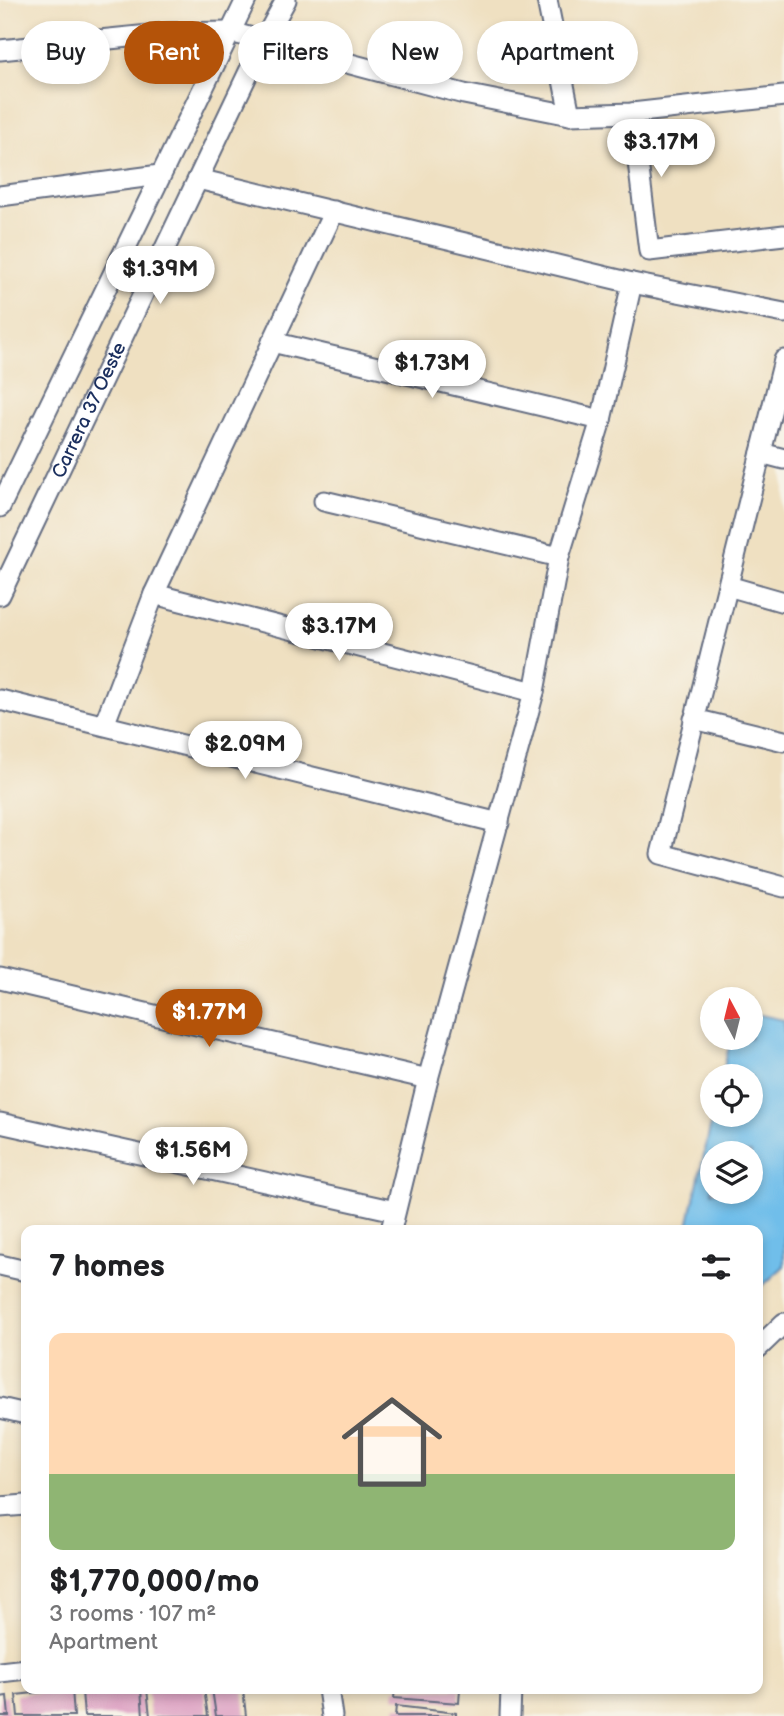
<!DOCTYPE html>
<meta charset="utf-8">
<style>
body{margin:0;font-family:"Balsamiq Sans",sans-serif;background:#f6f6f6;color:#202124;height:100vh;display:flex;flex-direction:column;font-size:26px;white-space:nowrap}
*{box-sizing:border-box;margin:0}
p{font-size:23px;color:#757577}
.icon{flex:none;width:38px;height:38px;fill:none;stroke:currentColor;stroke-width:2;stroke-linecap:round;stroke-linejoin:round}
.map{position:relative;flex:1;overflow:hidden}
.sheet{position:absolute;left:21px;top:1225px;width:742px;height:469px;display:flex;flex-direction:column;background:#fff;border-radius:14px;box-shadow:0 4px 10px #0003}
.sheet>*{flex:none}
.top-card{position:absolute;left:21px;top:21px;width:742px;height:63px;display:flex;gap:14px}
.needle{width:46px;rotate:353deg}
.controls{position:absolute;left:700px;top:987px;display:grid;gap:14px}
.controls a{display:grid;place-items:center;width:63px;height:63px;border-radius:50%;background:#fff;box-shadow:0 4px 10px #0003;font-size:35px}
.price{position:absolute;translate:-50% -60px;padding:0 16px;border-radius:24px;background:#fff;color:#222;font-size:23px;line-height:46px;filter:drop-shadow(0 2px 4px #0008)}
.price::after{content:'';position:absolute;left:50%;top:42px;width:21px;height:16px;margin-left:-10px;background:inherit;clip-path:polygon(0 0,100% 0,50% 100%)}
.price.current{background:#b45309;color:#fff}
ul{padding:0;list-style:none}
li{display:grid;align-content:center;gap:14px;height:371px;padding:0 28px}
li span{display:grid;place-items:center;height:217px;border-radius:14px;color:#555}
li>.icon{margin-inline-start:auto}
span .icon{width:126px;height:126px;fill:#fffc;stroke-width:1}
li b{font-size:30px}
h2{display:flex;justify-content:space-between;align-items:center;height:84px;padding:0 28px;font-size:30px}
.chip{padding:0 24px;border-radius:32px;background:#fff;box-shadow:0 4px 10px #0003;font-size:24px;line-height:63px}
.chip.current{background:#b45309;color:#fff}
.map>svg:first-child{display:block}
.water{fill:#70beea;stroke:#4676a4;stroke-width:2;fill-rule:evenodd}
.building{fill:#dc9cc1}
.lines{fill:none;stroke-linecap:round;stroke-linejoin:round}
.minor-casing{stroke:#656d81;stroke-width:23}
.minor{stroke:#fff;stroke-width:19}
.labels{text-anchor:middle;stroke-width:5;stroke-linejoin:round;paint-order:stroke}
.street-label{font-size:19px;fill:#1b2f5e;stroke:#f7f3e8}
</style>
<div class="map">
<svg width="784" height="1716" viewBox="0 0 784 1716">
<rect width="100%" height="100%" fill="#f7f3e8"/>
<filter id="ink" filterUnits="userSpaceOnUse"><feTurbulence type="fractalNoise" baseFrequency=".0143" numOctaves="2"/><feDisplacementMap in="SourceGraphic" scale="14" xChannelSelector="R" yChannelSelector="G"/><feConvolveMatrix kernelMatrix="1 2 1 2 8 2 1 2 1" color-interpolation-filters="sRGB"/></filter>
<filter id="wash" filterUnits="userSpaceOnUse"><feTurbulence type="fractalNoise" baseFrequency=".00686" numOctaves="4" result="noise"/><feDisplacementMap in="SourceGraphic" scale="28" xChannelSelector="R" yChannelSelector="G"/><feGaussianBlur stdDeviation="1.57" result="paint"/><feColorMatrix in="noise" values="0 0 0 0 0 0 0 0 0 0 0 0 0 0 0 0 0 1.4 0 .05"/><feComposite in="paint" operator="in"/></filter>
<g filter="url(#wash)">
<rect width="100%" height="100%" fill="#efe0c1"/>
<path class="water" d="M 751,1013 L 784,1020 L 784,1266 L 758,1290 L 758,1230 L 687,1230 L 713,1115 L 751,1115 L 751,1076 L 722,1076 L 731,1038 L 751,1038 ZM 712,1153 L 751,1153 L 751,1192 L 712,1192 Z"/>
<g id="blocks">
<path class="building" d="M 72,1689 L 74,1716 L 18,1716 L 16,1695 Z
M 108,1689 L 141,1689 L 143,1716 L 84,1716 L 82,1691 Z
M 147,1689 L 204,1689 L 208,1716 L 150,1716 Z
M 212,1689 L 243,1689 L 246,1716 L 216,1716 Z
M 395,1689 L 460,1689 L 459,1703 L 394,1698 Z
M 7,1696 L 9,1716 L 0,1716 L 0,1697 Z
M 396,1706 L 456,1713 L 456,1716 L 395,1716 Z"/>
</g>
</g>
<g filter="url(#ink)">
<use href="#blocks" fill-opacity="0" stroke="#656d81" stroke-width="2"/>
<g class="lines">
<g class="minor-casing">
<g id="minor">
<path d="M 547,0 L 570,115"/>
<path d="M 0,50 L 169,33 L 230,32 L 464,94 L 570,115 L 632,113 L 784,96"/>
<path d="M 632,113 L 649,251 L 784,235"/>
<path d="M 198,179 L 632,283 L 784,313"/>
<path d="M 0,196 L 160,175"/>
<path d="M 272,342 L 601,420"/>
<path d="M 784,360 L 661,854 L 784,887"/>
<path d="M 761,453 L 784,459"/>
<path d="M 324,501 L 559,557"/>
<path d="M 0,507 L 246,0"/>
<path d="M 728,586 L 784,602"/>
<path d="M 154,594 L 534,692"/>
<path id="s1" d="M 0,595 L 264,40 L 286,0"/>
<path d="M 0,700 L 499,823"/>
<path d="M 694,719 L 784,741"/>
<path d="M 104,725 L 154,594 L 334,211"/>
<path d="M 0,979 L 428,1079"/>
<path d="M 0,1123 L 395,1211"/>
<path d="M 391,1230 L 428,1079 L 534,692 L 559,557 L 601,420 L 632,283"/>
<path d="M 0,1265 L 26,1271"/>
<path d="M 758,1348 L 784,1323"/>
<path d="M 0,1408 L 26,1414"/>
<path d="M 0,1507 L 26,1505"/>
<path d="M 0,1672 L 26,1669"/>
<path d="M 328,1689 L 332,1716"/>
<path d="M 510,1716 L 511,1689"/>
</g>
</g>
<use href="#minor" class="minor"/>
</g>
</g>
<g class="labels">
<g class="street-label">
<text dy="7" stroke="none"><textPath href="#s1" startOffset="205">Carrera 37 Oeste</textPath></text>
</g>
</g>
</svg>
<div class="controls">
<a><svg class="needle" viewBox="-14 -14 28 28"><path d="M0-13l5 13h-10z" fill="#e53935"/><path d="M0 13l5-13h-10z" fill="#757577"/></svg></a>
<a><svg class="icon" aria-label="locate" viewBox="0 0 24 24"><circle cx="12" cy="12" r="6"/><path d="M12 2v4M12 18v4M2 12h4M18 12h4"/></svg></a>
<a><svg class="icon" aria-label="layers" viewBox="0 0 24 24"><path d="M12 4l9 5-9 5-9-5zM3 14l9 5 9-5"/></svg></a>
</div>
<b class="price" style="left:661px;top:179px">$3.17M</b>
<b class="price" style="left:160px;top:306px">$1.39M</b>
<b class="price" style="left:432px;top:400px">$1.73M</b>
<b class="price" style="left:339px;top:663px">$3.17M</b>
<b class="price" style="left:245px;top:781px">$2.09M</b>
<b class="price current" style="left:209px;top:1049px">$1.77M</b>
<b class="price" style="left:193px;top:1187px">$1.56M</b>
<div class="top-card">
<a class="chip">Buy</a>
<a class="chip current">Rent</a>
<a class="chip">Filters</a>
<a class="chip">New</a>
<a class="chip">Apartment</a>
</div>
<section class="sheet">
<h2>7 homes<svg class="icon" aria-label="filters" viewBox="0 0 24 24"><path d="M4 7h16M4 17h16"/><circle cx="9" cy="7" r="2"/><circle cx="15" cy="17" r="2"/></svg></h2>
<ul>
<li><span style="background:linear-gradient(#ffd9b3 65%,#8fb573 0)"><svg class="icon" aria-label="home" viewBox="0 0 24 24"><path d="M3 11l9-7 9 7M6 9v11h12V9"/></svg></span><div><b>$1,770,000/mo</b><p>3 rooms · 107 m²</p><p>Apartment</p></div></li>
</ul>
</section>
</div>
